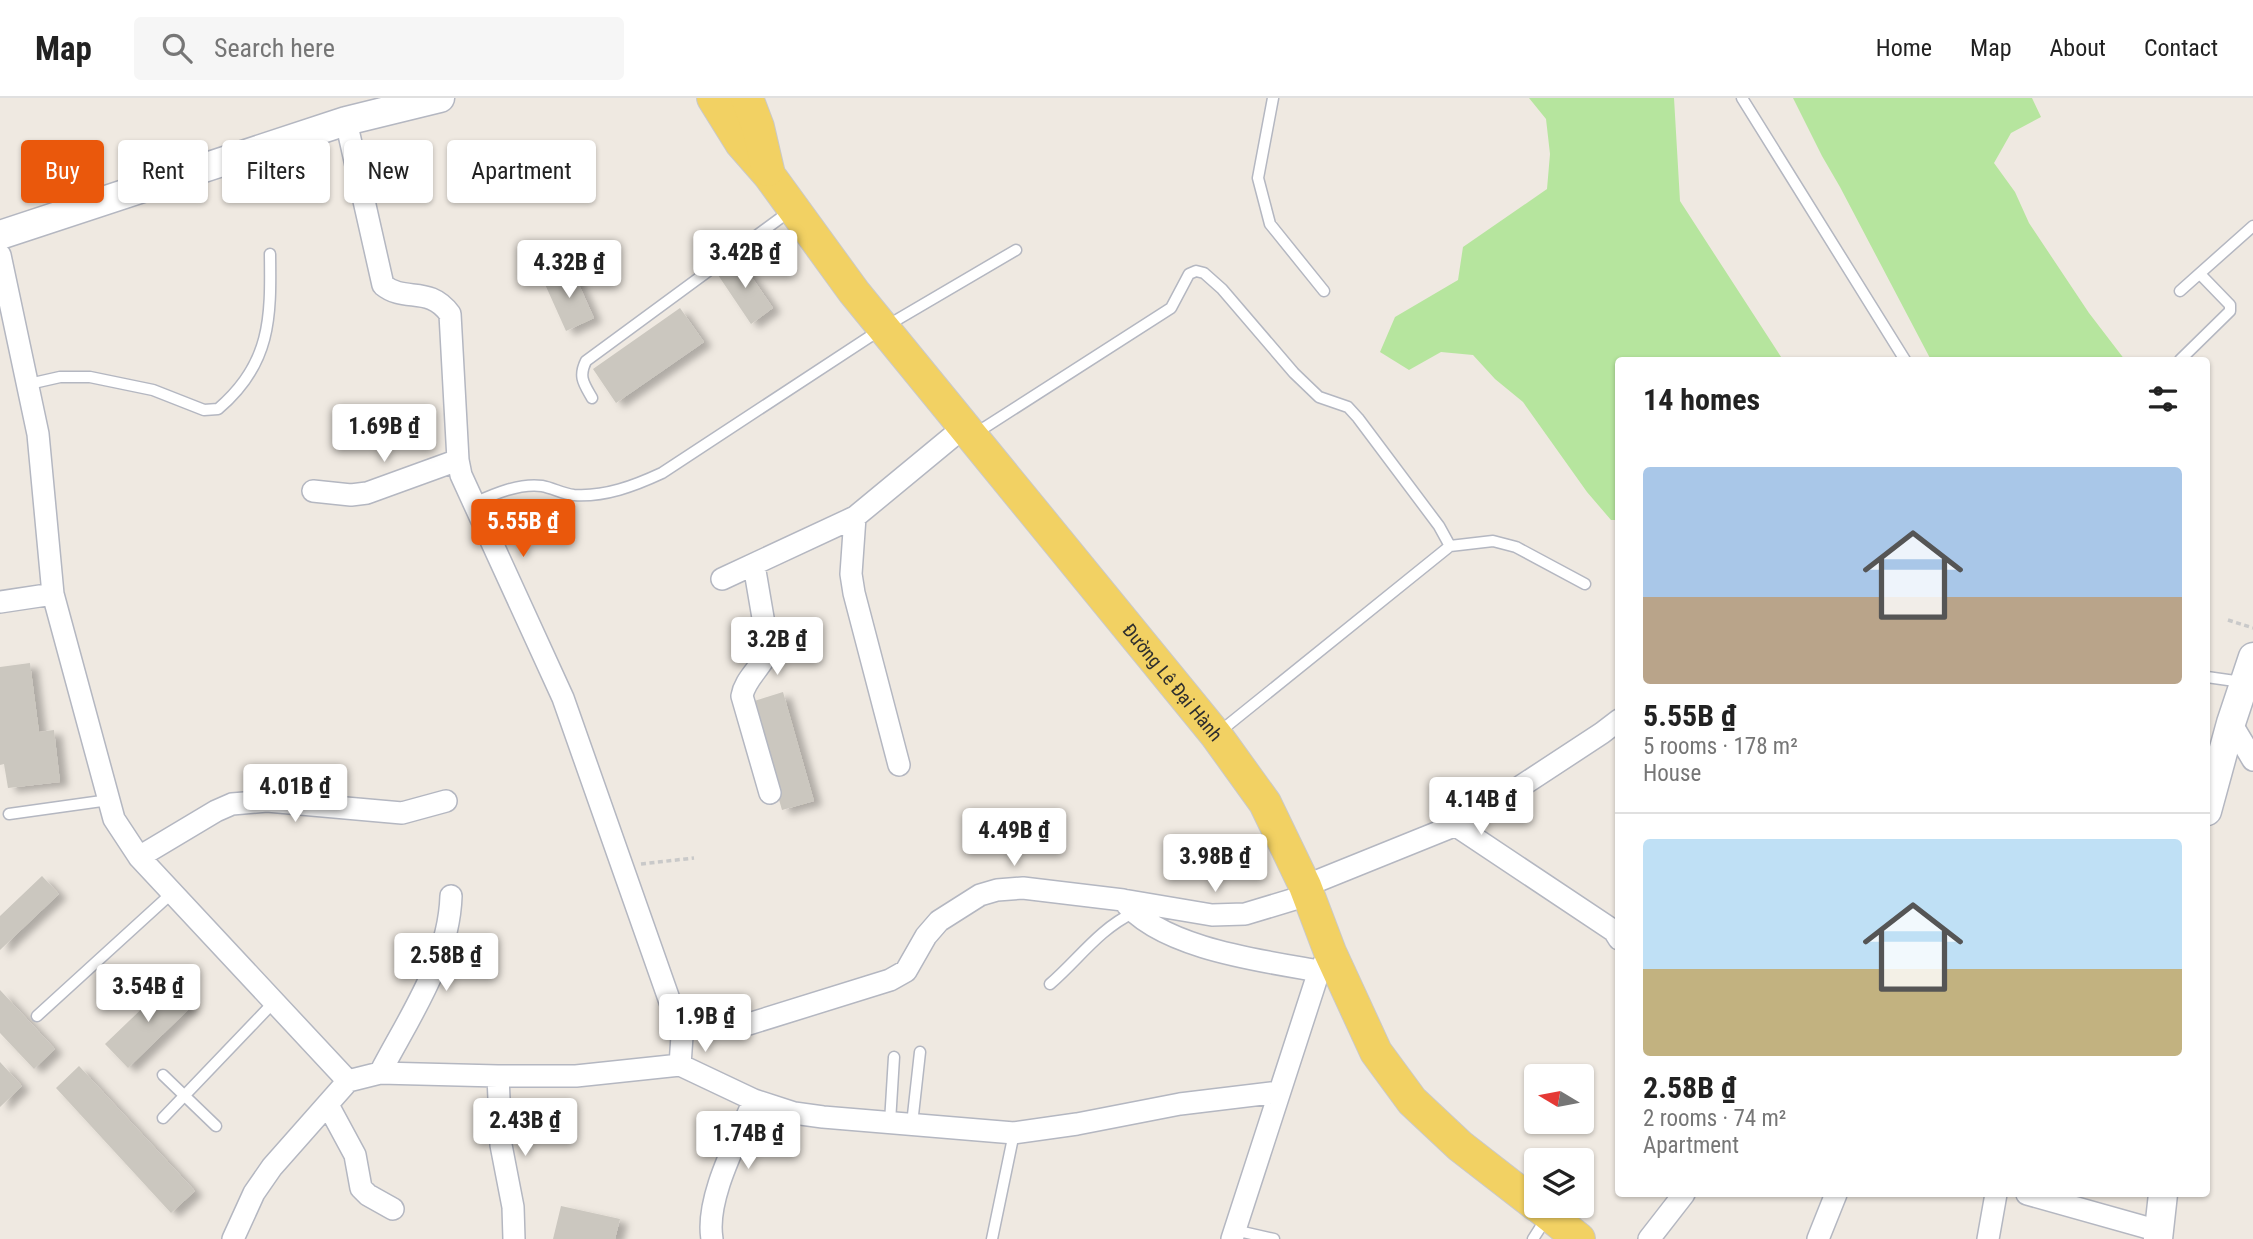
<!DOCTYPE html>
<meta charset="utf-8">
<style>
body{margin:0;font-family:"Roboto Condensed",sans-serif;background:#f6f6f6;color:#222;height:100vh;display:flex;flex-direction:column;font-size:26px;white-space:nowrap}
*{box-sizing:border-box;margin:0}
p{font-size:23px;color:#767676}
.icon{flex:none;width:38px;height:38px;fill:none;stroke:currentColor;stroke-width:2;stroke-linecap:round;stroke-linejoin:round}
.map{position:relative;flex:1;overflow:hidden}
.sheet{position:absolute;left:1615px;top:259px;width:595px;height:840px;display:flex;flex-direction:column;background:#fff;border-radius:7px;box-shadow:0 2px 5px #0004}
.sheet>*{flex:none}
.top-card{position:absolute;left:21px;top:42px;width:665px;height:63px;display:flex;gap:14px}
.needle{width:46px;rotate:280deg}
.controls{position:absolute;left:1524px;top:966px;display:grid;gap:14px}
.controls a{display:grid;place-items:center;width:70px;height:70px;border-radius:7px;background:#fff;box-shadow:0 2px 5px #0004;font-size:35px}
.price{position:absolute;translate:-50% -60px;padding:0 16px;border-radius:7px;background:#fff;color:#222;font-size:23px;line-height:46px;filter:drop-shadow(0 2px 4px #0008)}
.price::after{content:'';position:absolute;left:50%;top:42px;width:21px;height:16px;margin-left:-10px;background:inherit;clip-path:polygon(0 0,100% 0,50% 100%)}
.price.current{background:#ea580c;color:#fff}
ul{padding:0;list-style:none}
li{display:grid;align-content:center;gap:14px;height:371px;padding:0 28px}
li+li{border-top:2px solid #e0e0e0}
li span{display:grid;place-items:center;height:217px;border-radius:7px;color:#555}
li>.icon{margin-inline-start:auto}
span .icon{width:126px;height:126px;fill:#fffc;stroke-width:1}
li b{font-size:30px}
h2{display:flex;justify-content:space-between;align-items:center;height:84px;padding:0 28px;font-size:30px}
.pill{padding:0 24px;border-radius:7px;background:#fff;box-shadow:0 2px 5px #0004;font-size:24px;line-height:63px}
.pill.current{background:#ea580c;color:#fff}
header{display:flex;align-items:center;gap:42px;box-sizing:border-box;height:98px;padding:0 35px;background:#fff;border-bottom:2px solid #e0e0e0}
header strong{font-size:33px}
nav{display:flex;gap:38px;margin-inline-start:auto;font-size:24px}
.search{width:490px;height:63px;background:#f6f6f6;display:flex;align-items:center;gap:18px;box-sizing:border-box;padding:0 24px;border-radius:7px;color:#767676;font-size:26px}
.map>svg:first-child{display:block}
.green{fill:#b6e59e}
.building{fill:#cbc7bf;filter:url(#shadow)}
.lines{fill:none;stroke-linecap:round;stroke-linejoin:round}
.lane-casing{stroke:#b4b7c1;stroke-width:13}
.street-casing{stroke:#b4b7c1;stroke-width:24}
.secondary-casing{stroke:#b4b7c1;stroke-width:31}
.primary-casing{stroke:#c9c9c9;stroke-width:34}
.path{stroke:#c9c9c9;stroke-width:3.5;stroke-dasharray:5 3.5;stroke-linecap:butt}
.lane{stroke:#fff;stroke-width:10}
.street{stroke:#fff;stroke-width:21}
.secondary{stroke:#fff;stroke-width:28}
.primary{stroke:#f2d163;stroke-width:32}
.labels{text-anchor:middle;stroke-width:7;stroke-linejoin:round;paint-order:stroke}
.street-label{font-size:19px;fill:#2e2e2e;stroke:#fff}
</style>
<header>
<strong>Map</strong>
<div class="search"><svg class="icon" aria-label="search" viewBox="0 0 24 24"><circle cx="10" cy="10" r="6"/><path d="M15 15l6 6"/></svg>Search here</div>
<nav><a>Home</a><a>Map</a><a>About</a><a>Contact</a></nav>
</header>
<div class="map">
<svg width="2253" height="1141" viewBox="0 0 2253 1141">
<defs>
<filter id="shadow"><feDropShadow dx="8" dy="4.5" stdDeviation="3.5" flood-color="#0004"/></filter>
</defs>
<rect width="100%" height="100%" fill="#efe9e1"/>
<path class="green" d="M 1529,0 L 1674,0 L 1680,103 L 1783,262 L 1619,262 L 1619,422 L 1611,422 L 1587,394 L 1523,304 L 1495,281 L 1473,257 L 1441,254 L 1409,272 L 1380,254 L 1395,219 L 1458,182 L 1463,149 L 1547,91 L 1550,56 L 1546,21 Z
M 1793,0 L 2032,0 L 2041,19 L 2011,35 L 1994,65 L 2015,94 L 2029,125 L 2089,215 L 2125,262 L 1931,262 L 1840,89 L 1822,58 Z"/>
<path class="building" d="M 738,159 L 773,210 L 751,226 L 716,174 Z
M 572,171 L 594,220 L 566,233 L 544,184 Z
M 680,210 L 704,244 L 616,305 L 593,271 Z
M 30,565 L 39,634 L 54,632 L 60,684 L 8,690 L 4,666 L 0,667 L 0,569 Z
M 783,594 L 814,703 L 782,712 L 751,604 Z
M 42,778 L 59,796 L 0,852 L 0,818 Z
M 165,882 L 191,909 L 128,970 L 105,946 L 153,900 L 150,896 Z
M 0,892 L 55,951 L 34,971 L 0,935 Z
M 0,964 L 22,988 L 0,1009 Z
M 79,968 L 195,1093 L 171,1115 L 56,990 Z
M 561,1108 L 620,1121 L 615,1141 L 553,1141 Z"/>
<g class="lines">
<g class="lane-casing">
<path id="lane" d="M 1273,0 L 1258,80 L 1270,126 L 1324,193
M 1742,0 L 1905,262
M 2180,193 L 2253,128
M 2180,262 L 2230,213 L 2230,207 L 2200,176
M 29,286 L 60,279 L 90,279 L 153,292 L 204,312 L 218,311 C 271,266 271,220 270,156
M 592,300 C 584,286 578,279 586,263 L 790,113
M 973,337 L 1171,210 L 1189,176 L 1196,173 L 1204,175 L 1222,191 L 1294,275 L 1319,299 L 1348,309 L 1358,320 L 1439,428 L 1450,448 L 1218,635
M 474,405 C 494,396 519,385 542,388 C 553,390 563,396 574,397 C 605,399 634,388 662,375 L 883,230 L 1016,152
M 1450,448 L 1493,443 L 1516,449 L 1585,486
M 2207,579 L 2242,584
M 9,716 L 109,702
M 1050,886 C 1078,862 1099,831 1133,815
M 37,918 L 172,795
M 163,977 L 216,1028
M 163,1020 L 274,904
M 890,1024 L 894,959
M 912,1026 L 920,954
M 1234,1132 L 1274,1141
M 992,1141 L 1014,1035
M 1533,1141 L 1547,1119"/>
</g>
<g class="street-casing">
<path id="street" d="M 346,23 L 383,187 C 405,205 429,187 450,216 L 458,362 L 461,377 L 563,600 L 682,938 L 680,967
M 0,157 L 38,336 L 53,496 L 114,721 L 139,759 L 348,983
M 313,393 L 351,397 L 367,395 L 458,362
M 855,419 L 851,476 L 854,495 L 899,667
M 754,467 L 768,549 C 765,568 745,579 742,598 L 770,695
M 722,481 L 855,419 L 964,329
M 0,504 L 53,496
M 2231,625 L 2253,662
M 1455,727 L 1614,833 L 1619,841
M 139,759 L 216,713 L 232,706 L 267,703 L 402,715 L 446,703
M 1305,788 L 1471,721 L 1602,635 L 1619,622
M 1123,802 L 1212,817 L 1245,816 L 1308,797
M 739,929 L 890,882 L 906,873 L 926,838 L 939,823 L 980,797 L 997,792 L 1023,790 L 1123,802 C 1159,850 1262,863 1319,873
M 380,975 C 409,919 449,863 451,798
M 498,978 L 501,1047 L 513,1109 L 514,1141
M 328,1007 L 355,1057 L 361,1090 L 368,1097 L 393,1111
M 2027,1096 L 2159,1133
M 233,1141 L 254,1095 L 272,1069 L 348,983 L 380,975 L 498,978 L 576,978 L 680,967 L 754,1002 L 794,1015 L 823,1019 L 1014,1035 L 1077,1026 L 1180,1006 L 1279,994
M 712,1141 C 705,1100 738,1041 754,1002
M 1232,1141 L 1319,873 L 1326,862
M 1649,1141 L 1684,1096
M 1818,1141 L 1836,1096
M 1988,1141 L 1996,1096"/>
</g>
<g class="secondary-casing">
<path id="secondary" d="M 0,137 L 346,23 L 440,0
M 2207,713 L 2231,625 L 2253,559
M 2158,1141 L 2163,1096"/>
</g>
<g class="primary-casing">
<g id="primary">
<path id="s1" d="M 713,0 L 741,45 L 769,77 L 854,194 L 1216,637 L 1265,705 L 1305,788 L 1330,854 L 1376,954 L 1412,1003 L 1460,1048 L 1536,1107"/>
<path d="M 747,0 L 758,29 L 768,72"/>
<path d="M 1538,1108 L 1579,1141"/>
</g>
</g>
<path class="path" d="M 2228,522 L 2253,530
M 641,766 L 694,760"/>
<use href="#lane" class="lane"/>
<use href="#street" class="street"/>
<use href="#secondary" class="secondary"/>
<use href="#primary" class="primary"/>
</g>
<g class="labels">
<g class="street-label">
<text dy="7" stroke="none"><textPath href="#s1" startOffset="744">Đường Lê Đại Hành</textPath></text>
</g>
</g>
</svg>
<div class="controls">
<a><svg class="needle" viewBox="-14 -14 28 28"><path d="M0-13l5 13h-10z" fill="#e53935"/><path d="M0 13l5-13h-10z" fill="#767676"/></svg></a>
<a><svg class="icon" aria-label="layers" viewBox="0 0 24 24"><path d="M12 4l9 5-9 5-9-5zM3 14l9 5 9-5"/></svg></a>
</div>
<b class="price" style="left:745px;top:192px">3.42B ₫</b>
<b class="price" style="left:569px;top:202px">4.32B ₫</b>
<b class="price" style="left:384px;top:366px">1.69B ₫</b>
<b class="price current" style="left:523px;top:461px">5.55B ₫</b>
<b class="price" style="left:777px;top:579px">3.2B ₫</b>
<b class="price" style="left:295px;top:726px">4.01B ₫</b>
<b class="price" style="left:1481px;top:739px">4.14B ₫</b>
<b class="price" style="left:1014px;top:770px">4.49B ₫</b>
<b class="price" style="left:1215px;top:796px">3.98B ₫</b>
<b class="price" style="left:446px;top:895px">2.58B ₫</b>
<b class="price" style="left:148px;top:926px">3.54B ₫</b>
<b class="price" style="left:705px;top:956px">1.9B ₫</b>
<b class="price" style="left:525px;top:1060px">2.43B ₫</b>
<b class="price" style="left:748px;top:1073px">1.74B ₫</b>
<div class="top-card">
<a class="pill current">Buy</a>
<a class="pill">Rent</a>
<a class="pill">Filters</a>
<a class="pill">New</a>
<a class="pill">Apartment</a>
</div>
<section class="sheet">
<h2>14 homes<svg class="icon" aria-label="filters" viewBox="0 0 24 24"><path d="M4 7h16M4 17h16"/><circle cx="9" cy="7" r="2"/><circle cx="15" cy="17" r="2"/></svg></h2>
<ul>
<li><span style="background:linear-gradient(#a9c7e8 60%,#b9a48a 0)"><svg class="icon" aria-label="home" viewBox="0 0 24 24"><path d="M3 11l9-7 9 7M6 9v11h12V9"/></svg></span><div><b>5.55B ₫</b><p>5 rooms · 178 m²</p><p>House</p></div></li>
<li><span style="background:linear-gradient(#bfe0f5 60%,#c2b280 0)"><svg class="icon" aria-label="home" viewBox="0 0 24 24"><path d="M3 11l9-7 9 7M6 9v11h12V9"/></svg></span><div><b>2.58B ₫</b><p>2 rooms · 74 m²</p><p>Apartment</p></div></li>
</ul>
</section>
</div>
